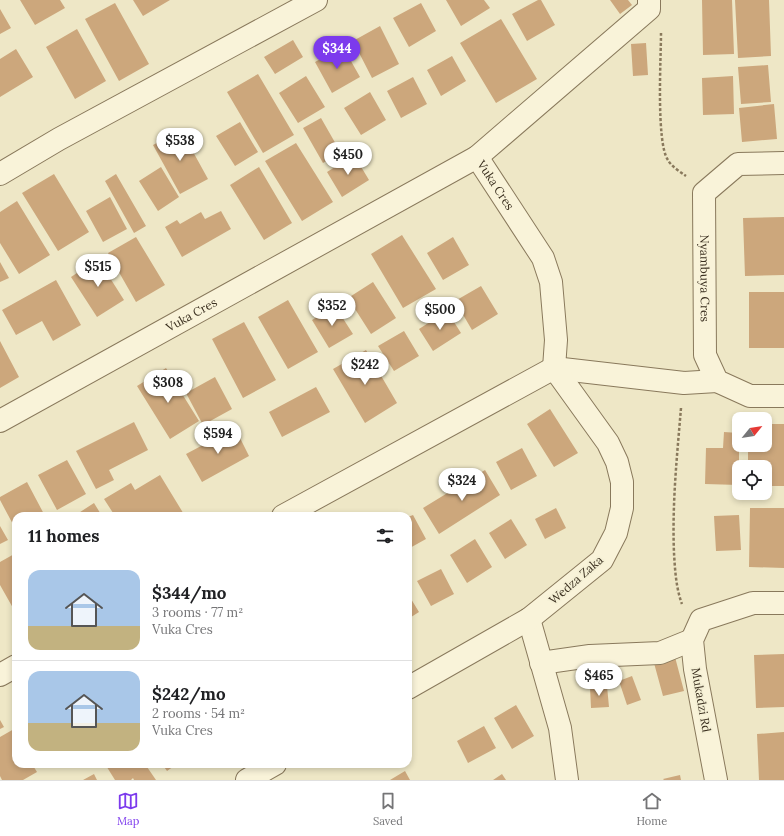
<!DOCTYPE html>
<meta charset="utf-8">
<style>
body{margin:0;font-family:Lora,serif;background:#f2f2f2;color:#202124;height:100vh;display:flex;flex-direction:column;font-size:15px;white-space:nowrap}
*{box-sizing:border-box;margin:0}
p{font-size:13px;color:#757577}
.icon{flex:none;width:22px;height:22px;fill:none;stroke:currentColor;stroke-width:2;stroke-linecap:round;stroke-linejoin:round}
.map{position:relative;flex:1;overflow:hidden}
.side{position:absolute;left:12px;top:512px;width:400px;height:256px;display:flex;flex-direction:column;background:#fff;border-radius:12px;box-shadow:0 2px 6px #0003}
.side>*{flex:none}
.needle{width:26px;rotate:60deg}
.tools{position:absolute;left:732px;top:412px;display:grid;gap:8px}
.tools a{display:grid;place-items:center;width:40px;height:40px;border-radius:8px;background:#fff;box-shadow:0 2px 6px #0003;font-size:20px}
.price{position:absolute;translate:-50% -34px;padding:0 9px;border-radius:14px;background:#fff;color:#222;font-size:13px;line-height:26px;filter:drop-shadow(0 1px 2px #0008)}
.price::after{content:'';position:absolute;left:50%;top:24px;width:12px;height:9px;margin-left:-6px;background:inherit;clip-path:polygon(0 0,100% 0,50% 100%)}
.price.active{background:#7c3aed;color:#fff}
ul{padding:0;list-style:none}
li{display:flex;align-items:center;gap:12px;height:100px;padding:0 16px}
li+li{border-top:1px solid #e0e0e0}
li span{display:grid;place-items:center;flex:none;width:112px;height:80px;border-radius:12px;color:#555}
li>.icon{margin-inline-start:auto}
span .icon{width:48px;height:48px;fill:#fffc;stroke-width:1}
li b{font-size:17px}
h2{display:flex;justify-content:space-between;align-items:center;height:48px;padding:0 16px;font-size:17px}
.menu{display:flex;justify-content:space-around;align-items:center;height:56px;border-top:1px solid #e0e0e0;background:#fff;font-size:11px;color:#757577}
.menu a{display:grid;justify-items:center;gap:2px}
.menu .active{color:#7c3aed}
.map>svg:first-child{display:block}
.building{fill:#cca77c}
.lines{fill:none;stroke-linecap:round;stroke-linejoin:round}
.minor-casing{stroke:#89795c;stroke-width:24}
.path{stroke:#89795c;stroke-width:2.5;stroke-dasharray:3 2;stroke-linecap:butt}
.minor{stroke:#f9f3d9;stroke-width:22}
.labels{text-anchor:middle;stroke-width:3.5;stroke-linejoin:round;paint-order:stroke}
.street-label{font-size:12px;fill:#3a2f1f;stroke:#f5f0d5}
</style>
<div class="map">
<svg width="784" height="780" viewBox="0 0 784 780">
<rect width="100%" height="100%" fill="#eee7c6"/>
<path class="building" d="M 20,0 L 60,0 L 65,8 L 35,25 Z
M 133,0 L 170,0 L 143,16 Z
M 446,0 L 484,0 L 490,8 L 461,26 Z
M 538,0 L 541,0 L 555,25 L 527,41 L 512,14 Z
M 610,0 L 628,0 L 632,5 L 620,14 Z
M 702,0 L 732,0 L 734,54 L 703,55 Z
M 735,0 L 769,0 L 771,56 L 738,58 Z
M 115,3 L 149,64 L 119,81 L 85,19 Z
M 421,3 L 436,31 L 409,47 L 393,18 Z
M 0,9 L 11,28 L 0,34 Z
M 501,19 L 537,79 L 496,103 L 460,43 Z
M 380,26 L 399,64 L 372,78 L 353,41 Z
M 77,29 L 106,81 L 75,99 L 46,47 Z
M 293,40 L 303,57 L 275,74 L 264,57 Z
M 646,43 L 648,75 L 633,76 L 631,44 Z
M 343,47 L 360,77 L 332,93 L 315,62 Z
M 16,49 L 33,77 L 0,97 L 0,59 Z
M 452,56 L 466,81 L 441,96 L 427,70 Z
M 768,65 L 771,102 L 741,104 L 738,67 Z
M 258,74 L 294,135 L 263,153 L 227,92 Z
M 306,76 L 325,107 L 298,123 L 279,93 Z
M 733,76 L 734,114 L 703,115 L 702,78 Z
M 413,77 L 427,104 L 401,118 L 387,91 Z
M 370,92 L 386,120 L 361,135 L 344,108 Z
M 774,104 L 777,139 L 742,142 L 739,108 Z
M 321,118 L 341,153 L 323,163 L 303,128 Z
M 240,122 L 258,152 L 235,166 L 216,136 Z
M 181,130 L 208,179 L 180,194 L 153,145 Z
M 296,143 L 333,202 L 302,221 L 265,161 Z
M 354,155 L 369,180 L 342,197 L 327,172 Z
M 161,167 L 179,197 L 158,211 L 139,181 Z
M 259,167 L 292,223 L 264,240 L 230,185 Z
M 54,174 L 89,232 L 58,251 L 22,193 Z
M 116,174 L 146,226 L 134,233 L 105,181 Z
M 110,197 L 127,229 L 103,242 L 86,211 Z
M 17,201 L 50,255 L 19,274 L 0,243 L 0,212 Z
M 221,211 L 231,229 L 182,257 L 165,227 L 177,220 L 180,224 L 201,212 L 205,219 Z
M 784,217 L 784,275 L 745,276 L 743,218 Z
M 402,235 L 436,289 L 403,308 L 371,254 Z
M 136,237 L 165,285 L 136,302 L 108,253 Z
M 453,237 L 469,265 L 443,280 L 427,253 Z
M 98,259 L 124,300 L 97,317 L 71,277 Z
M 0,262 L 9,278 L 0,282 Z
M 56,280 L 81,325 L 53,341 L 42,321 L 16,335 L 2,310 Z
M 373,282 L 396,318 L 371,334 L 348,298 Z
M 481,286 L 498,314 L 472,330 L 455,301 Z
M 749,292 L 784,292 L 784,348 L 749,348 Z
M 288,300 L 318,352 L 288,369 L 258,317 Z
M 335,306 L 353,334 L 329,348 L 312,320 Z
M 447,311 L 461,333 L 433,351 L 419,329 Z
M 244,322 L 276,380 L 243,398 L 212,339 Z
M 404,331 L 419,356 L 394,371 L 378,346 Z
M 0,341 L 19,377 L 0,388 Z
M 366,350 L 397,403 L 365,423 L 333,369 Z
M 166,368 L 199,421 L 170,439 L 137,386 Z
M 215,377 L 232,409 L 203,425 L 186,393 Z
M 316,387 L 330,412 L 282,437 L 269,412 Z
M 550,409 L 578,453 L 554,467 L 527,424 Z
M 134,422 L 148,450 L 109,470 L 114,480 L 96,489 L 76,451 Z
M 765,424 L 784,424 L 784,486 L 765,486 L 765,467 L 748,467 L 748,445 L 765,445 Z
M 235,428 L 249,456 L 202,482 L 186,454 Z
M 724,432 L 739,433 L 739,485 L 705,484 L 706,448 L 723,448 Z
M 522,448 L 537,476 L 511,490 L 496,462 Z
M 67,460 L 86,494 L 57,510 L 38,475 Z
M 485,470 L 500,495 L 439,534 L 423,508 Z
M 160,475 L 185,516 L 115,516 L 104,499 L 131,483 L 135,490 Z
M 27,482 L 45,516 L 16,516 L 16,530 L 0,500 L 0,497 Z
M 94,503 L 102,516 L 74,516 Z
M 556,508 L 566,528 L 545,539 L 535,519 Z
M 750,508 L 784,508 L 784,568 L 749,567 Z
M 413,515 L 426,539 L 408,549 L 408,517 Z
M 739,515 L 741,550 L 716,551 L 714,516 Z
M 511,519 L 527,545 L 505,559 L 489,533 Z
M 0,526 L 8,540 L 0,544 Z
M 475,539 L 492,567 L 467,583 L 450,555 Z
M 16,553 L 16,606 L 13,608 L 0,585 L 0,562 Z
M 441,569 L 454,594 L 431,606 L 417,581 Z
M 408,594 L 419,612 L 408,619 Z
M 784,654 L 784,707 L 756,708 L 754,655 Z
M 675,657 L 684,691 L 663,696 L 654,663 Z
M 632,676 L 641,700 L 627,705 L 619,681 Z
M 607,686 L 609,707 L 591,708 L 590,687 Z
M 516,705 L 534,736 L 512,749 L 494,718 Z
M 0,720 L 4,727 L 0,729 Z
M 484,726 L 496,748 L 468,763 L 457,741 Z
M 14,729 L 16,734 L 16,764 L 32,764 L 37,772 L 23,780 L 2,780 L 0,776 L 0,737 Z
M 784,732 L 784,780 L 759,780 L 757,734 Z
M 105,764 L 145,764 L 156,780 L 134,780 L 133,778 L 131,780 L 115,780 Z
M 162,764 L 177,764 L 167,771 Z
M 405,771 L 410,780 L 390,780 Z
M 94,774 L 97,780 L 83,780 Z
M 502,774 L 506,780 L 493,780 Z
M 680,775 L 681,780 L 664,780 L 663,779 Z"/>
<g class="lines">
<g class="minor-casing">
<g id="minor">
<path d="M 477,157 L 649,9 L 649,0"/>
<path id="s1" d="M 784,163 L 738,164 L 704,193 L 705,355 L 717,381 L 750,396 L 784,396"/>
<path d="M 0,174 L 59,139 L 316,0"/>
<path d="M 554,368 L 684,383 L 717,381"/>
<path id="s2" d="M 0,421 L 477,157 L 543,258 L 551,282 L 556,340 L 554,368"/>
<path d="M 283,516 L 554,368"/>
<path d="M 529,619 L 560,728 L 567,780"/>
<path d="M 541,663 L 590,656 L 660,653 L 692,640"/>
<path d="M 0,675 L 16,666"/>
<path d="M 408,688 L 529,619 L 602,560 L 616,533 L 622,508 L 622,482 L 617,462 L 608,443 L 554,368"/>
<path d="M 247,780 L 275,764"/>
<path d="M 716,780 L 695,669 L 692,640 L 701,620 L 753,603 L 784,603"/>
</g>
</g>
<path class="path" d="M 661,33 C 661,58 656,143 668,160 C 671,166 680,172 686,176
M 681,408 C 677,456 672,504 674,553 C 675,570 676,588 682,604"/>
<use href="#minor" class="minor"/>
</g>
<g class="labels">
<g class="street-label">
<text dy="4" stroke="none"><textPath href="#s2" startOffset="579">Vuka Cres</textPath></text>
<text dy="4" stroke="none"><textPath href="#s1" startOffset="176">Nyambuya Cres</textPath></text>
<text dy="4" stroke="none"><textPath href="#s2" startOffset="219">Vuka Cres</textPath></text>
<text transform="translate(576 580) rotate(-41)" y="4">Wedza Zaka</text>
<text transform="translate(701 700) rotate(80)" y="4">Mukadzi Rd</text>
</g>
</g>
</svg>
<div class="tools">
<a><svg class="needle" viewBox="-14 -14 28 28"><path d="M0-13l5 13h-10z" fill="#e53935"/><path d="M0 13l5-13h-10z" fill="#757577"/></svg></a>
<a><svg class="icon" aria-label="locate" viewBox="0 0 24 24"><circle cx="12" cy="12" r="6"/><path d="M12 2v4M12 18v4M2 12h4M18 12h4"/></svg></a>
</div>
<b class="price active" style="left:337px;top:70px">$344</b>
<b class="price" style="left:180px;top:162px">$538</b>
<b class="price" style="left:348px;top:176px">$450</b>
<b class="price" style="left:98px;top:288px">$515</b>
<b class="price" style="left:332px;top:327px">$352</b>
<b class="price" style="left:440px;top:331px">$500</b>
<b class="price" style="left:365px;top:386px">$242</b>
<b class="price" style="left:168px;top:404px">$308</b>
<b class="price" style="left:218px;top:455px">$594</b>
<b class="price" style="left:462px;top:502px">$324</b>
<b class="price" style="left:599px;top:697px">$465</b>
<section class="side">
<h2>11 homes<svg class="icon" aria-label="filters" viewBox="0 0 24 24"><path d="M4 7h16M4 17h16"/><circle cx="9" cy="7" r="2"/><circle cx="15" cy="17" r="2"/></svg></h2>
<ul>
<li><span style="background:linear-gradient(#a9c7e8 70%,#c2b280 0)"><svg class="icon" aria-label="home" viewBox="0 0 24 24"><path d="M3 11l9-7 9 7M6 9v11h12V9"/></svg></span><div><b>$344/mo</b><p>3 rooms · 77 m²</p><p>Vuka Cres</p></div></li>
<li><span style="background:linear-gradient(#a9c7e8 65%,#c2b280 0)"><svg class="icon" aria-label="home" viewBox="0 0 24 24"><path d="M3 11l9-7 9 7M6 9v11h12V9"/></svg></span><div><b>$242/mo</b><p>2 rooms · 54 m²</p><p>Vuka Cres</p></div></li>
</ul>
</section>
</div>
<nav class="menu">
<a class="active"><svg class="icon" aria-label="map" viewBox="0 0 24 24"><path d="M3 6l6-2 6 2 6-2v14l-6 2-6-2-6 2zM9 4v14M15 6v14"/></svg>Map</a>
<a><svg class="icon" aria-label="saved" viewBox="0 0 24 24"><path d="M7 4h10v16l-5-4-5 4z"/></svg>Saved</a>
<a><svg class="icon" aria-label="home" viewBox="0 0 24 24"><path d="M3 11l9-7 9 7M6 9v11h12V9"/></svg>Home</a>
</nav>
